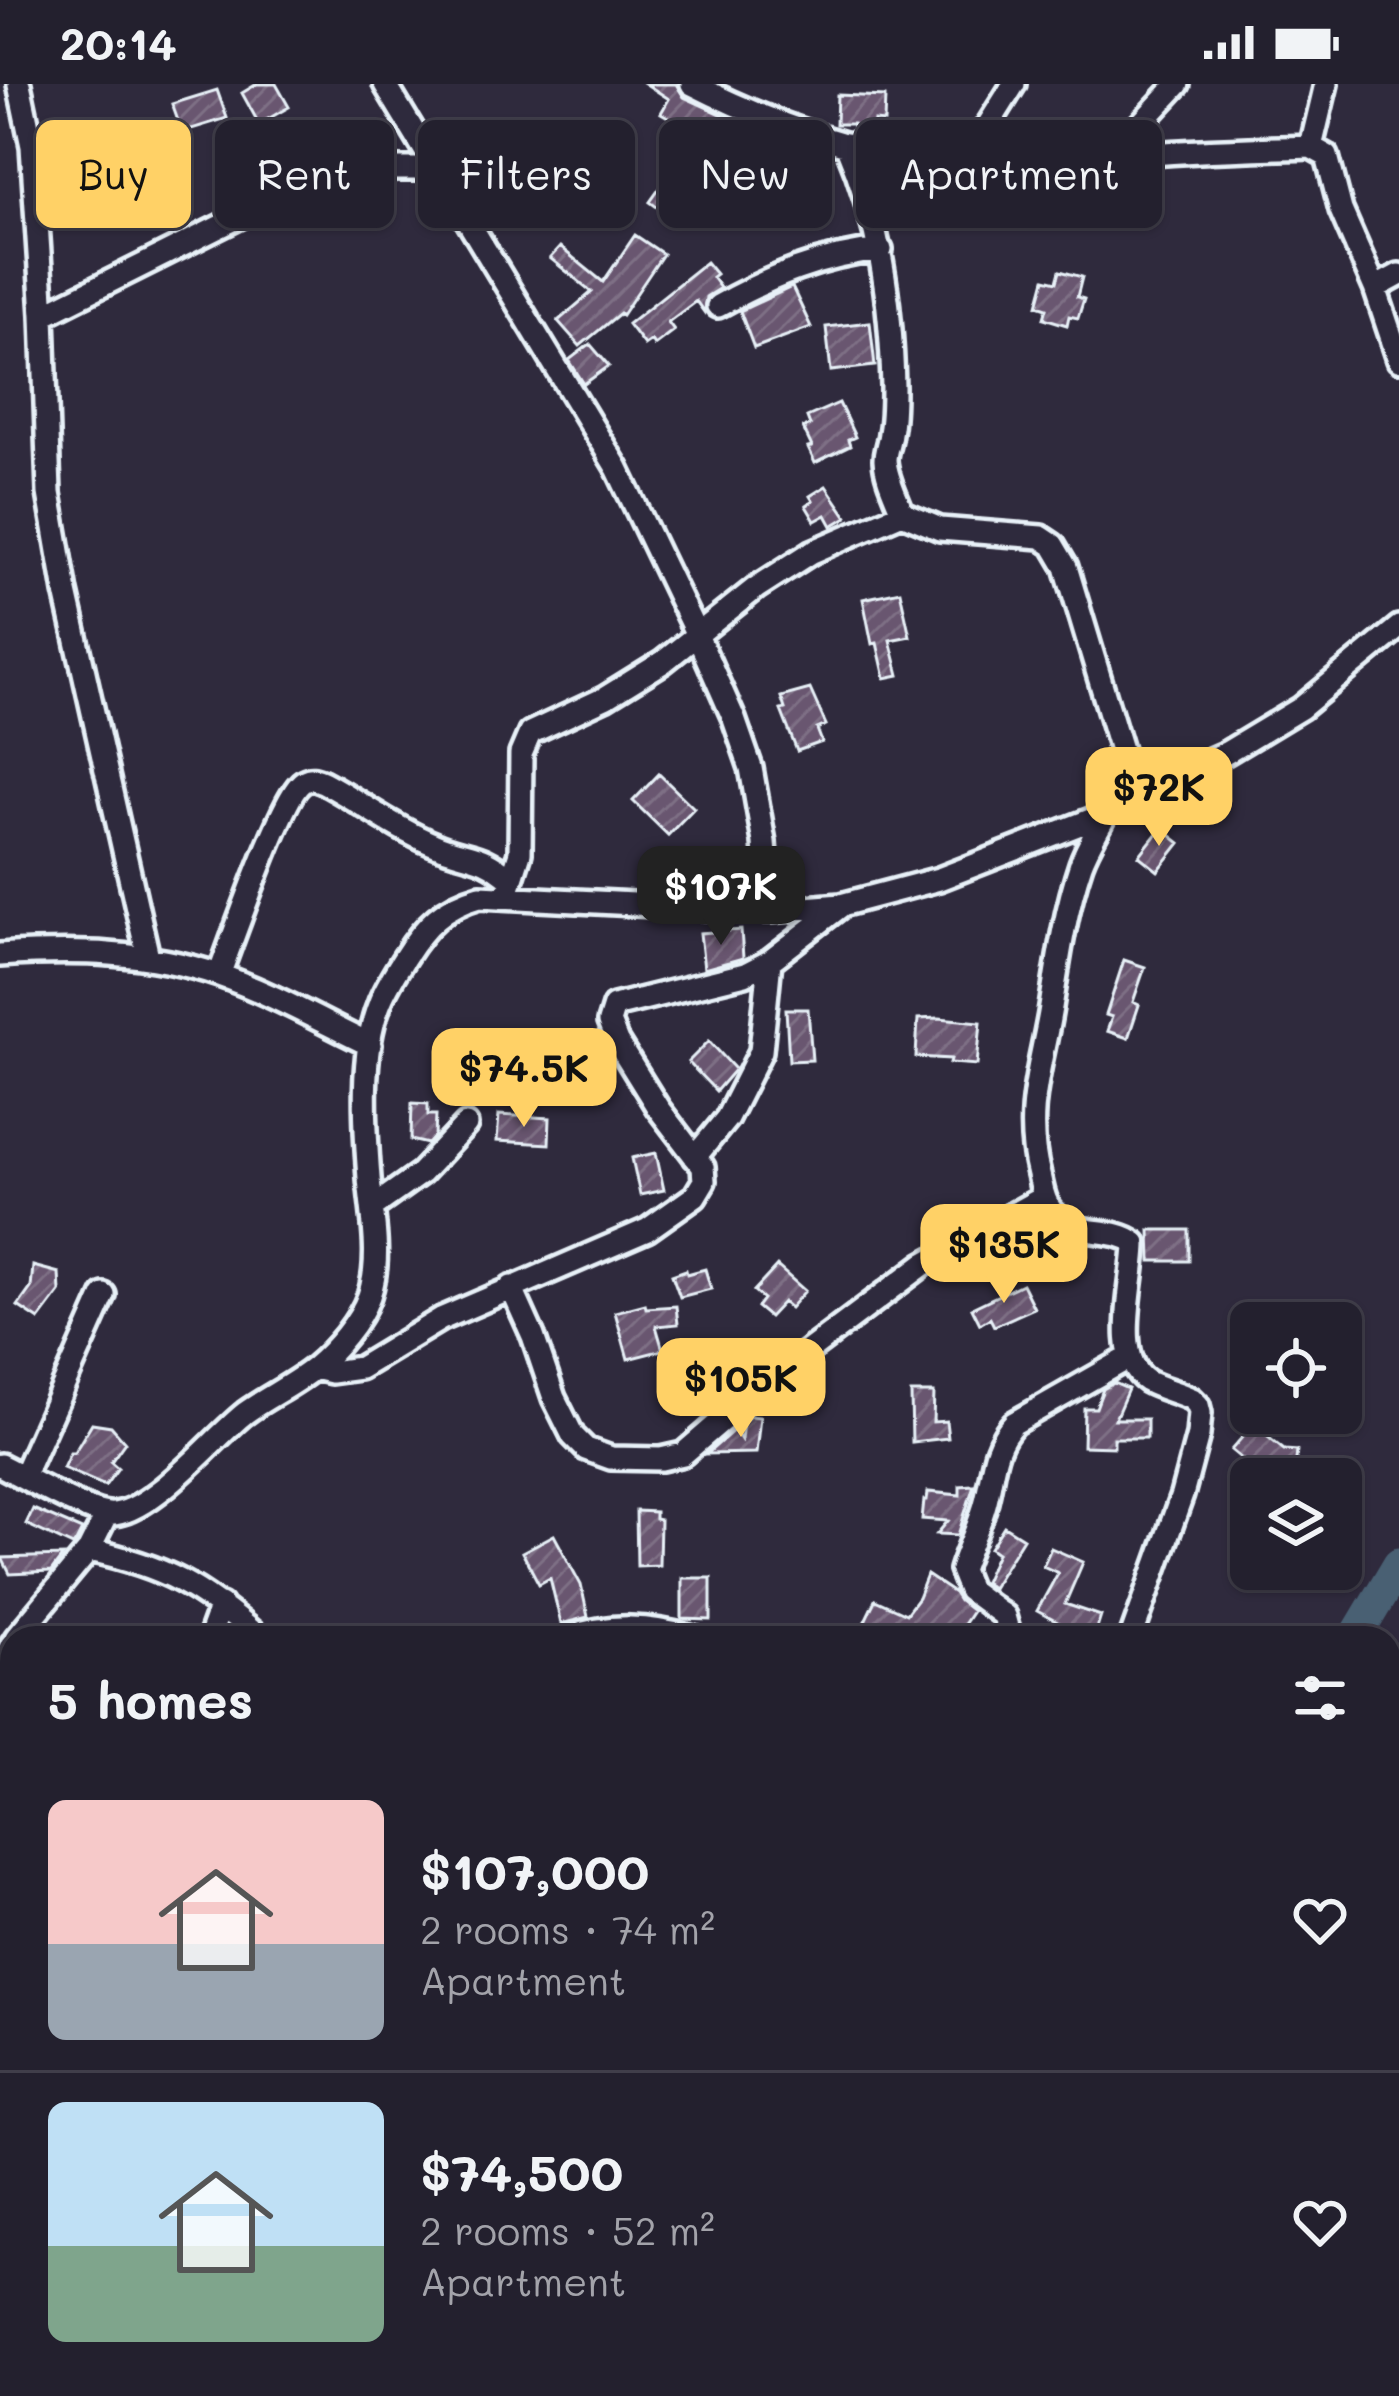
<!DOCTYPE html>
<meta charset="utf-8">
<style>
body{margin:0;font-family:Mali,sans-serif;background:#2b2836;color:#f1f3f6;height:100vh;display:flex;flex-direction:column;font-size:45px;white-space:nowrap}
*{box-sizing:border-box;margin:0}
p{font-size:39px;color:#a3a3aa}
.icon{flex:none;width:66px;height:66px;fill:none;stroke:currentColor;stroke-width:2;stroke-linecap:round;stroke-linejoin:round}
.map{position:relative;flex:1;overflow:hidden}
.details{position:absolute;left:0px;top:1542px;width:1401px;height:771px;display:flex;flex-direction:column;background:#23202e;border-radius:36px 36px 0 0;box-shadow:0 3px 9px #0004,0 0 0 3px #403e4a}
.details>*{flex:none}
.top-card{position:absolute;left:36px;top:36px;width:1329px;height:108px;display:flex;gap:24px}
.buttons{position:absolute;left:1230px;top:1218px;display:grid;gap:24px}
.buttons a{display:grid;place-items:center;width:132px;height:132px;border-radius:18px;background:#23202e;box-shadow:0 3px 9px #0004,0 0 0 3px #403e4a;font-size:60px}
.price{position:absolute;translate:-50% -102px;padding:0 27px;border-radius:24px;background:#ffd166;color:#111;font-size:39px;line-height:78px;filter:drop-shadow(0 3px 6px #0008)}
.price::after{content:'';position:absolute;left:50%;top:72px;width:36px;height:27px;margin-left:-18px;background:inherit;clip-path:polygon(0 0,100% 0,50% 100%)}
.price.active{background:#222;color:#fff}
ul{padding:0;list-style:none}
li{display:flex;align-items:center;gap:36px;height:300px;padding:0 48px}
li+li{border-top:3px solid #403e4a}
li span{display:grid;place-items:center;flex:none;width:336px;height:240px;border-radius:18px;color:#555}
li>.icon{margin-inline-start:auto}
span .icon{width:144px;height:144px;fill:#fffc;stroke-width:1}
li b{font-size:51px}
h2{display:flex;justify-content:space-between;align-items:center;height:144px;padding:0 48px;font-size:51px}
.tag{padding:0 42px;border-radius:18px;background:#23202e;box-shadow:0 3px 9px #0004,0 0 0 3px #403e4a;font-size:42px;line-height:108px}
.tag.active{background:#ffd166;color:#111}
.status{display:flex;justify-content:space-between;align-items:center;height:84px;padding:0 60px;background:#23202e;direction:ltr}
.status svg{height:33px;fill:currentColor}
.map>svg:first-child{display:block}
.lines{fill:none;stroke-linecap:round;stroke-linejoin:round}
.river{stroke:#496173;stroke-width:33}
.building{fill:url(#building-hatch);stroke:#e8f1f8;stroke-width:3}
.minor-casing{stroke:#e8f1f8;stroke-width:30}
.minor{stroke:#2f2a3d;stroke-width:21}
</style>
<div class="status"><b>20:14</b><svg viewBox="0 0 49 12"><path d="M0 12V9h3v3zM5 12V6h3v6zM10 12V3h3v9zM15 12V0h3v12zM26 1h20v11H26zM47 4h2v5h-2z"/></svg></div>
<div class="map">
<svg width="1399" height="2312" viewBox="0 0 1399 2312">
<defs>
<pattern id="building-hatch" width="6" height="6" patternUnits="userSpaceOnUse" patternTransform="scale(3)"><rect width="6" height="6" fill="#695670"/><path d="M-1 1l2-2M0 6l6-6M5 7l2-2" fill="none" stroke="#7e6f85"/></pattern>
</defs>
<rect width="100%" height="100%" fill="#2f2a3d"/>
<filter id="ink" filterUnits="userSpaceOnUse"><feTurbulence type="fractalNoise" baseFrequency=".00833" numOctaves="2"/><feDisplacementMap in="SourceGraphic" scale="24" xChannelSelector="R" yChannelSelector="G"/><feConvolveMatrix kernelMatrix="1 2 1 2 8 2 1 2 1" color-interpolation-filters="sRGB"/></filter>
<g filter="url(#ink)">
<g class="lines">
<path class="river" d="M 1355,1554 L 1399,1480
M 1368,2301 L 1398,2312"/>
</g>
<path class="building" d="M 257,0 L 276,0 L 289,23 L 259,40 L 242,9 Z
M 646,0 L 676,0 L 684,13 L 723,31 L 708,56 L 661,29 L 669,15 Z
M 217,6 L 227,34 L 182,48 L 172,20 Z
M 837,11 L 885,13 L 884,38 L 874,37 L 873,46 L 853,46 L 853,40 L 836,40 Z
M 755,45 L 795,64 L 788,76 L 791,78 L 777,99 L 750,81 L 747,85 L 734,76 Z
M 493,51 L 506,68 L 468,95 L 456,79 Z
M 665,97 L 698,122 L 683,142 L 650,118 Z
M 635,151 L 663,170 L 622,231 L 620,229 L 580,262 L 558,237 L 592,208 L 550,174 L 560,163 L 603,198 Z
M 706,178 L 716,190 L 712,193 L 720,204 L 706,213 L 704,228 L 696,217 L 668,238 L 674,246 L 654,261 L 651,256 L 644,261 L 628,240 Z
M 1060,187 L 1082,193 L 1077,213 L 1084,215 L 1078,234 L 1069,232 L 1067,241 L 1044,234 L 1047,224 L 1038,221 L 1045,195 L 1057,198 Z
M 792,203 L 811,243 L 754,264 L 740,227 Z
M 870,238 L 875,282 L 831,287 L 826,243 Z
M 590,260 L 609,282 L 584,300 L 569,276 Z
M 839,319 L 855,353 L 848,356 L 850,362 L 815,379 L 808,364 L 812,363 L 803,344 L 810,341 L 807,333 Z
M 826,402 L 847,433 L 832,442 L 826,431 L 815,437 L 806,422 L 813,417 L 810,412 Z
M 900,507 L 910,552 L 890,556 L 899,591 L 885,594 L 877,559 L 872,560 L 863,515 Z
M 810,605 L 826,641 L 817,645 L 822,658 L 797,667 L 781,626 L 785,625 L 781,613 Z
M 659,690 L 694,724 L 668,751 L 633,717 Z
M 1161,744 L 1180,759 L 1158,787 L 1139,772 Z
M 741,846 L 743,874 L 704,885 L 700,849 Z
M 1124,876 L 1145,883 L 1133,918 L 1139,921 L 1128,954 L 1107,947 L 1112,933 L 1106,931 Z
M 786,925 L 808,925 L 812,976 L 789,977 Z
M 939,934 L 981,938 L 977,981 L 950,979 L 951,975 L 916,973 L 918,935 Z
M 709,957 L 735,985 L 716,1007 L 688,978 Z
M 412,1019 L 428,1020 L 428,1031 L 436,1031 L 435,1052 L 428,1060 L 411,1056 Z
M 499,1031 L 550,1034 L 549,1060 L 497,1057 Z
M 656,1069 L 664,1106 L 640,1111 L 632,1074 Z
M 1150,1146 L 1189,1146 L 1189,1177 L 1151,1177 Z
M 33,1182 L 59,1189 L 60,1208 L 39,1236 L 18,1222 L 31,1204 Z
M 777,1182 L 805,1207 L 790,1224 L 783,1218 L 769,1233 L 757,1223 L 763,1215 L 754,1207 Z
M 705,1185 L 711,1205 L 680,1213 L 672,1191 L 686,1186 L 687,1190 Z
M 1022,1200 L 1034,1224 L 994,1242 L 990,1234 L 980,1240 L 972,1224 Z
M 645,1220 L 646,1224 L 676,1222 L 678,1240 L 656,1242 L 663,1266 L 628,1275 L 615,1228 Z
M 1114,1299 L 1128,1305 L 1115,1335 L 1147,1335 L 1147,1354 L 1114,1354 L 1114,1363 L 1083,1362 L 1084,1324 L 1096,1324 L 1103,1305 Z
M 911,1309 L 934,1309 L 933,1338 L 946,1337 L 948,1354 L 912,1358 Z
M 750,1332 L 760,1333 L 756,1369 L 707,1370 L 734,1346 L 741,1356 L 743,1338 Z
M 92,1339 L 111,1342 L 125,1358 L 111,1378 L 118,1384 L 105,1402 L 63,1384 L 70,1369 L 74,1369 Z
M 1253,1341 L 1284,1366 L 1297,1367 L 1294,1394 L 1266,1395 L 1231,1366 Z
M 974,1401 L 958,1451 L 937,1450 L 948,1437 L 922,1435 L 924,1416 L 927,1416 L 928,1408 L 960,1411 L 960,1402 Z
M 33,1425 L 82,1446 L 76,1458 L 73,1462 L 26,1440 Z
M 636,1427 L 655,1428 L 655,1435 L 660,1436 L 659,1481 L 637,1482 Z
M 1004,1442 L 1023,1454 L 992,1504 L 984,1498 L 997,1469 L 990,1464 Z
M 554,1451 L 581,1501 L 588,1533 L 561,1540 L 550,1494 L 539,1500 L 522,1468 Z
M 1051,1464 L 1083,1478 L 1065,1520 L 1101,1532 L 1094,1554 L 1061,1554 L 1063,1541 L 1037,1527 L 1058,1489 L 1043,1482 Z
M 63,1472 L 51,1488 L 10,1490 L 2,1474 Z
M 927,1491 L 954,1509 L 959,1517 L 972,1527 L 954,1554 L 902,1554 L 865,1537 L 875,1516 L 906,1530 L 918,1514 Z
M 682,1494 L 711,1494 L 711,1536 L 682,1535 Z"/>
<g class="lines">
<g class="minor-casing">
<path id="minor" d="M 19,0 L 32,62 L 43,231 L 49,409 L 66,508 L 148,873
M 385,0 L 617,384 L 697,551 L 734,635 L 751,684 L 764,758 L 769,827
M 692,0 C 774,42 870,74 963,83 C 1019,89 1072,77 1127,72 C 1188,66 1250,65 1311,63 L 1327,72 L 1341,126 L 1375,204 L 1399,276
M 846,60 C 880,140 891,216 893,303 C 893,318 893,335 890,349 C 889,359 885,367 885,376 C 886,394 896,412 902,429 L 940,445 L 1041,453 L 1053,461 L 1066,483 L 1134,709
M 1311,63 L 1326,0
M 1110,73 L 1178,0
M 962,83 L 1014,0
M 1375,204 L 1399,191
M 718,222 C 770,193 821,172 881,166
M 43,231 L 281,112 L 346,93 L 396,85 L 436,85
M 1106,730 C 1098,746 1087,763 1081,780 C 1066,824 1059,871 1052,917 C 1043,979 1022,1026 1039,1091 C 1042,1103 1043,1116 1051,1126 C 1076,1157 1109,1140 1135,1159 C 1135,1197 1111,1273 1147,1297 C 1161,1305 1178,1308 1192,1315 L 1198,1321 L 1200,1329 L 1198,1351 L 1182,1411 L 1131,1554
M 506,813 L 520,769 L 521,670 L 530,649 L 605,614 L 663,578 L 756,504 L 812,468 L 902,429
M 0,871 C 74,866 148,867 219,891 C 271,909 320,937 370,961
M 219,891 C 231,860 283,708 304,697 C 312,693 315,695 323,698 C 359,717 394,744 433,760 C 467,775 479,767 511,795
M 695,1073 L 727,1034 L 761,967 L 770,877
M 373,1123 L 421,1089 L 466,1041
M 511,1203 L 533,1252 L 554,1314 L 573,1352 L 586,1365 L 611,1374 L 661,1375 L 683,1370 L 763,1301 L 924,1180 L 1044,1113
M 314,1284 L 331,1288 L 360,1284 L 441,1235 L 647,1146 L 695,1112 L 704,1097 L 703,1083 L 658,1024 L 617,958 L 609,938 L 614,922 L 745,890 L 770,877 L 841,822
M 0,1381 C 24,1393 84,1428 108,1430 C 148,1434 213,1354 245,1329 C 267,1313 293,1301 314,1284 C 335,1266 360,1238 369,1212 C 382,1175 372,1131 369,1094 C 365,1042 360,969 379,921 C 385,904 395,889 405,873 C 425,841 444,822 480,812 L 769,827 L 841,821 L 939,795 L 1106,730 L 1134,709 L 1226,669 L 1301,624 L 1399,543
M 23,1393 L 104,1211
M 89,1466 C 165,1482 201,1503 259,1554
M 16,1554 L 89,1466 L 107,1430
M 209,1554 L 221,1521
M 567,1554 C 610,1539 650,1542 694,1554
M 1010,1554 L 1004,1532 L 969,1506 L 961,1486 C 967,1467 976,1449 982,1430 C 994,1398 989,1365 1014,1339 L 1130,1273
M 0,1586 L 12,1560
M 0,1635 L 2,1781
M 1389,2182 L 1399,2189
M 0,2240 L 12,2245
M 61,2301 L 61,2312
M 391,2312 L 393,2301"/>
</g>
<use href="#minor" class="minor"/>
</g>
</g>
</svg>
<div class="buttons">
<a><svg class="icon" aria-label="locate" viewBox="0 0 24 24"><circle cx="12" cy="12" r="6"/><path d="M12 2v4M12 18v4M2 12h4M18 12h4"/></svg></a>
<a><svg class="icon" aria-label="layers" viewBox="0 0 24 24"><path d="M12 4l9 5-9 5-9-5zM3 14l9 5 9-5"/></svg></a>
</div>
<b class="price" style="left:1159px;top:765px">$72K</b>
<b class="price active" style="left:721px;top:864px">$107K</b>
<b class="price" style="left:524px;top:1046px">$74.5K</b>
<b class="price" style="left:1004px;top:1222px">$135K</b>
<b class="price" style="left:741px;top:1356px">$105K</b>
<div class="top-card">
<a class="tag active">Buy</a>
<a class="tag">Rent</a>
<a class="tag">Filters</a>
<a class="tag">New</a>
<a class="tag">Apartment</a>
</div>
<section class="details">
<h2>5 homes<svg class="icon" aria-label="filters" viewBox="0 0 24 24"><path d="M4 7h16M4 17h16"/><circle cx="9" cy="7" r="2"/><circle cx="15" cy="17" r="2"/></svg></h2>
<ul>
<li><span style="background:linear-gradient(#f6c9c9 60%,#9aa5b1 0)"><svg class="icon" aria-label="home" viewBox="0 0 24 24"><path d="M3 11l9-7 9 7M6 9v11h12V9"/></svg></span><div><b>$107,000</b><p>2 rooms · 74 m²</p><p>Apartment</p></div><svg class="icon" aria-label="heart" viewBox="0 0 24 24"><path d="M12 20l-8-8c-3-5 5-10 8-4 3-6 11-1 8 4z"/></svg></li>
<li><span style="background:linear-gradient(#bfe0f5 60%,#7fa58c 0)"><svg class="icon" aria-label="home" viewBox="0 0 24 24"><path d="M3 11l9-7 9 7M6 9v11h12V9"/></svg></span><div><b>$74,500</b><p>2 rooms · 52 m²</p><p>Apartment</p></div><svg class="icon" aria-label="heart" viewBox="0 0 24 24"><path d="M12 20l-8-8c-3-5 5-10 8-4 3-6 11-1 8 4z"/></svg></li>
</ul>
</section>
</div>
